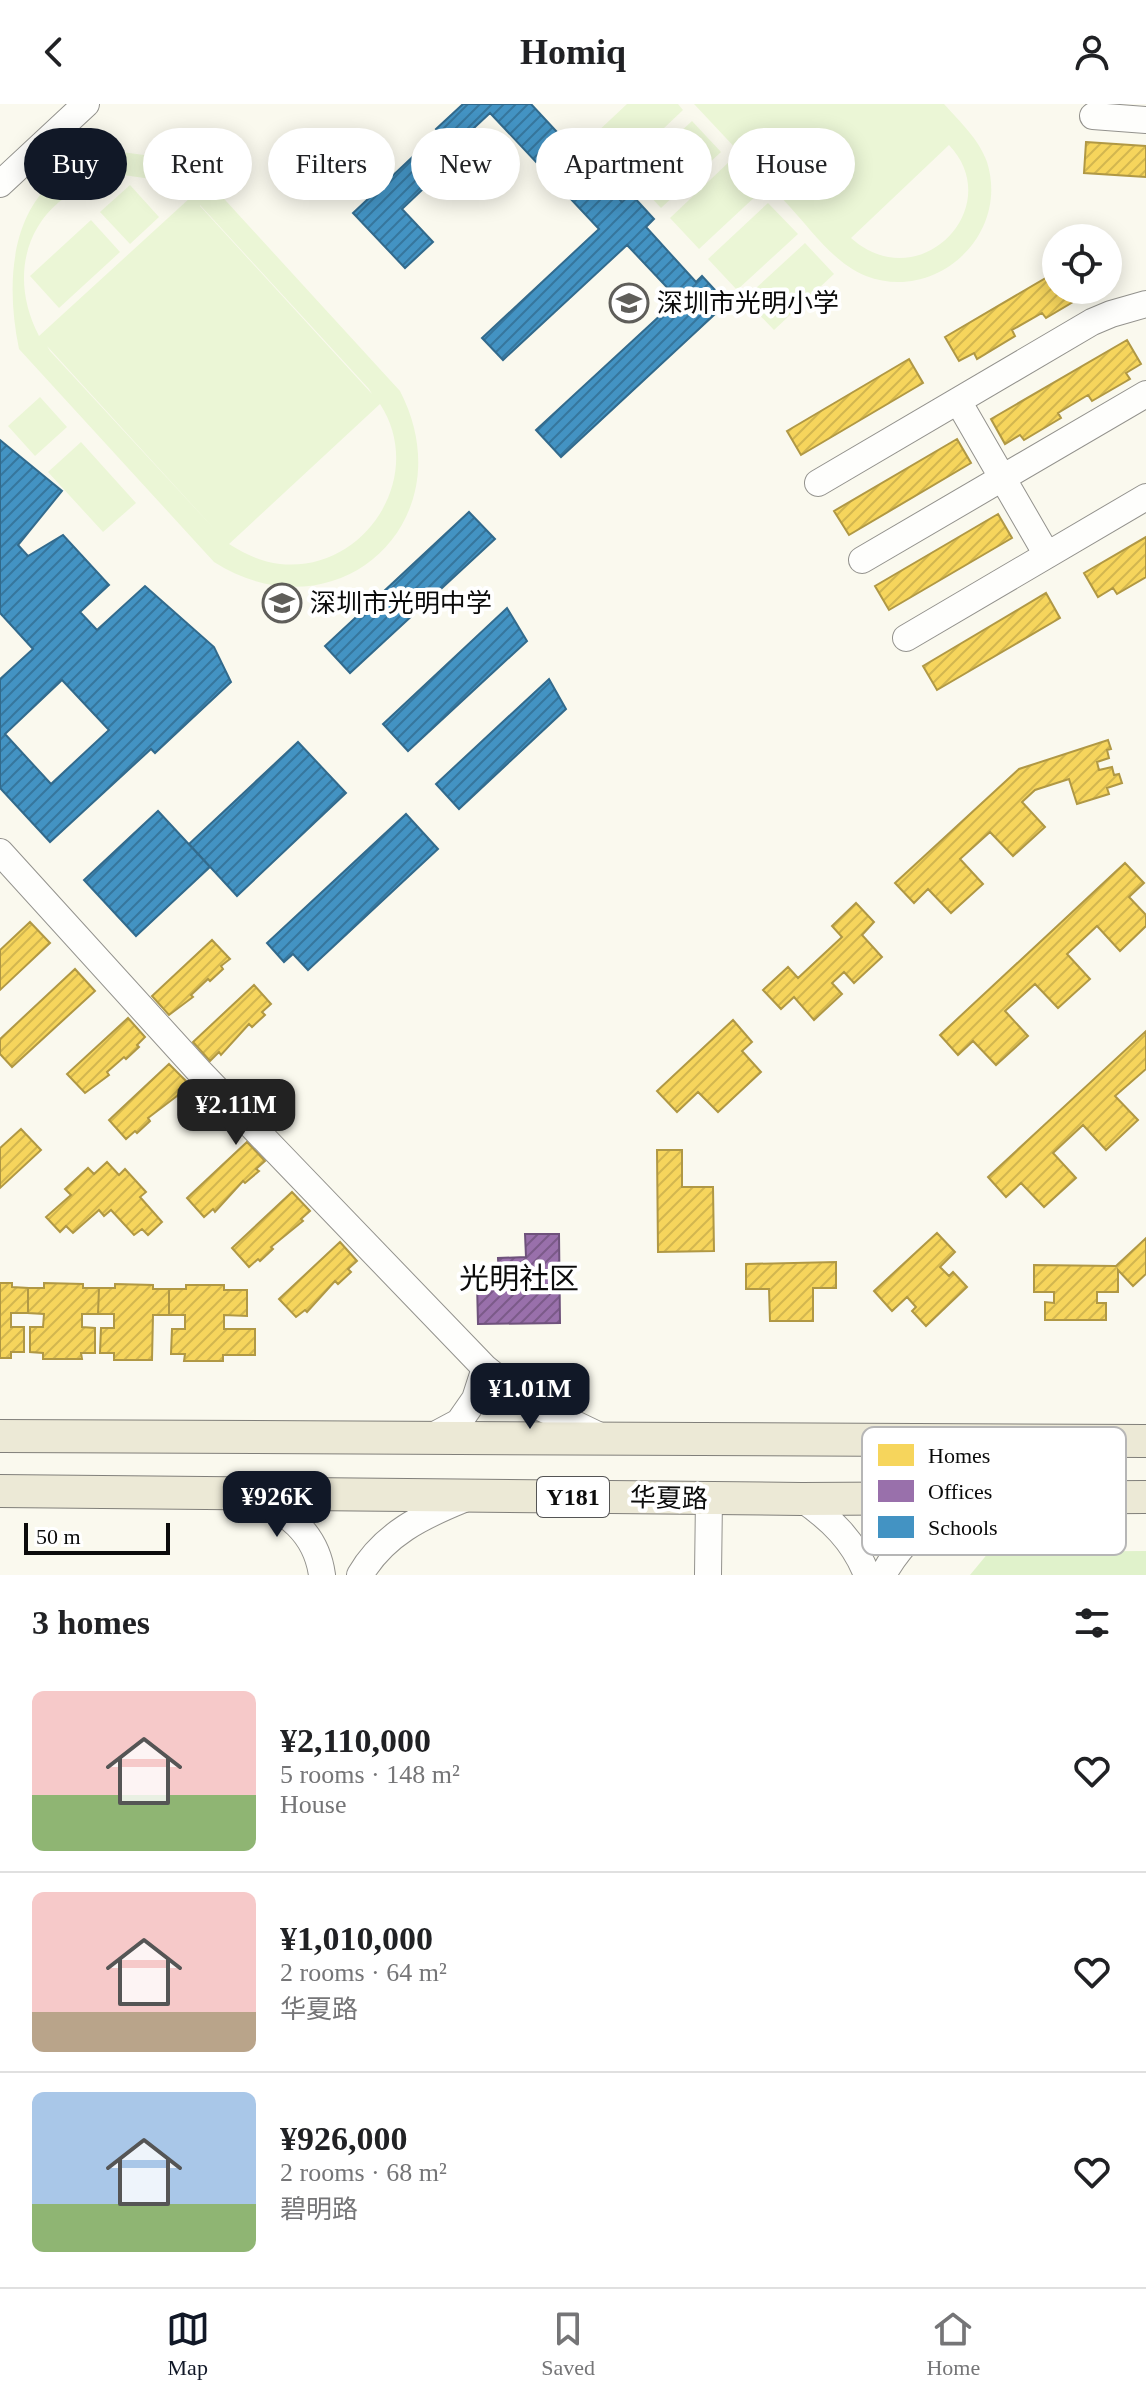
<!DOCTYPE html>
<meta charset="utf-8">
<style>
body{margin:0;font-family:"Times New Roman","Noto Sans SC",serif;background:#f6f6f6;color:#202124;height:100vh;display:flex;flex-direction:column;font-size:30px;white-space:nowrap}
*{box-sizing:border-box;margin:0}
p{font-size:26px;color:#757577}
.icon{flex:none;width:44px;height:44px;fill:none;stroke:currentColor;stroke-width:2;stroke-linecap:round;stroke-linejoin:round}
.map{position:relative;height:1471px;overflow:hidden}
.panel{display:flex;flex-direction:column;background:#fff;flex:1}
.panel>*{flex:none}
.top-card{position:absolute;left:24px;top:24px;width:1098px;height:72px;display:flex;gap:16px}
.tools{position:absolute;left:1042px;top:120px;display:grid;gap:16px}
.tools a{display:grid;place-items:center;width:80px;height:80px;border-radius:50%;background:#fff;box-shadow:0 4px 20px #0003;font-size:40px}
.scale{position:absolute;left:24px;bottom:20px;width:146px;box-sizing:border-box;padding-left:8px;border:4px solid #0b0b0b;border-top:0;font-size:22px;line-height:28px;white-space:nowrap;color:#0b0b0b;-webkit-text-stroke:6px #fff;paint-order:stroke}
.price{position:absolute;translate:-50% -68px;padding:0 18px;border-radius:16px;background:#111827;color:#fff;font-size:26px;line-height:52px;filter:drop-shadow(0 2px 4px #0008)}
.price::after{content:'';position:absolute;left:50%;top:48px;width:24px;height:18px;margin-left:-12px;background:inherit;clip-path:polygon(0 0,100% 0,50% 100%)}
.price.on{background:#222;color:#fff}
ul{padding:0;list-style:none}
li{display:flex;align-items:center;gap:24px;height:200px;padding:0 32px}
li+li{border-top:2px solid #e0e0e0}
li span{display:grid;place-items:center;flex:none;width:224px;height:160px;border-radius:12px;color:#555}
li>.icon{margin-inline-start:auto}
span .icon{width:96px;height:96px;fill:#fffc;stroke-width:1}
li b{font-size:34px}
h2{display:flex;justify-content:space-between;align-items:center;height:96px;padding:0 32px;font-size:34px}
.tag{padding:0 28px;border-radius:36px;background:#fff;box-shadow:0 4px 20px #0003;font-size:28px;line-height:72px}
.tag.on{background:#111827;color:#fff}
header{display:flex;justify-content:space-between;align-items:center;height:104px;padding:0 32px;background:#fff;font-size:36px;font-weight:600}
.tab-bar{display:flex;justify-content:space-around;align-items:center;height:112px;border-top:2px solid #e0e0e0;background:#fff;font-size:22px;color:#757577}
.tab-bar a{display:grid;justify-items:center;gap:4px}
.tab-bar .on{color:#111827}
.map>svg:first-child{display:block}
.grass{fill:#e0f2cb}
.pitch{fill:#ebf6d6;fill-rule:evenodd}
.homes{fill:url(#homes-hatch);stroke:#b09844;stroke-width:2}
.offices{fill:url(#offices-hatch);stroke:#6e527b;stroke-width:2}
.schools{fill:url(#schools-hatch);stroke:#326a8c;stroke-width:2;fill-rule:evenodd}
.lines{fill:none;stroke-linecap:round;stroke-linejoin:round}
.minor-casing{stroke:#93928d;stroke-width:28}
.major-casing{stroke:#807f7a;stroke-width:34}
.minor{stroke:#fefefc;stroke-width:26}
.major{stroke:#ece9d6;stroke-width:32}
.labels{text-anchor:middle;stroke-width:8;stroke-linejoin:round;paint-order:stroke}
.shield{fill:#fff;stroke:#545454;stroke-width:2}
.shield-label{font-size:24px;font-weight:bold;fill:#0b0b0b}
.poi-label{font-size:26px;fill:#0b0b0b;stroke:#fff;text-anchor:start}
.street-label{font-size:26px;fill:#0b0b0b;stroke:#fff}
.quarter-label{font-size:30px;fill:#0b0b0b;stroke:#fff}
.key{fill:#fff;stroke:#b6b6b6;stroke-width:2}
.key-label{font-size:22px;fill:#0b0b0b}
</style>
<header><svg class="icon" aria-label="back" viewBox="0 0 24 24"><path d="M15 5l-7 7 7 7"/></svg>Homiq<svg class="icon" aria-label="person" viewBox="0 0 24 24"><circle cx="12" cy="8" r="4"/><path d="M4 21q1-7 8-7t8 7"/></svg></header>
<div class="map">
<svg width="1146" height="1471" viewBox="0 0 1146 1471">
<defs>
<pattern id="homes-hatch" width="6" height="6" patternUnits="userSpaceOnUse" patternTransform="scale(2)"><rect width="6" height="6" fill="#f6d55c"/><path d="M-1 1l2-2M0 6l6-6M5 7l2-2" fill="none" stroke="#d2b64f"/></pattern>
<pattern id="offices-hatch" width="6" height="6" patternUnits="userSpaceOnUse" patternTransform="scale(2)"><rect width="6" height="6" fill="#9970ab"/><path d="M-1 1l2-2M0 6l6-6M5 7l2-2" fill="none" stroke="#7b5a89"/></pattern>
<pattern id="schools-hatch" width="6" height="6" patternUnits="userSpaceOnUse" patternTransform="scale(2)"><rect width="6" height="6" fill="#4393c3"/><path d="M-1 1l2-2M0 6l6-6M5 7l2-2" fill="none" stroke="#36769d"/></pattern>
</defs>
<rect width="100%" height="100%" fill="#faf9ee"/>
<path class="grass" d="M 1146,1447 L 1146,1471 L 970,1471 L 989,1448 Z"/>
<path class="pitch" d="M 627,0 L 678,0 L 683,6 L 623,63 L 594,31 Z
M 694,0 L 944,0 C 960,18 979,35 987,58 C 1010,131 936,199 866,172 C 834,159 812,127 790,103 C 758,68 726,34 694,0 ZM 949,41 C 1008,103 919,195 851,134 Z
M 692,17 L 721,48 L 661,104 L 632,73 Z
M 122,48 L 166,54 L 205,74 L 400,287 C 467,417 337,536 214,458 L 19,245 C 0,153 20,61 122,48 ZM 123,71 L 159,76 L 191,93 L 39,232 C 0,157 40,82 123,71 ZM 200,101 L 369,285 L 372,290 L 200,102 ZM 47,242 L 217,428 L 50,247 ZM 380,300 C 427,372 365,469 280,460 C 261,458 245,450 229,440 Z
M 730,57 L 759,89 L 699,145 L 670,114 Z
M 130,81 L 159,113 L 130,140 L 100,108 Z
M 768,99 L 798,130 L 737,186 L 708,155 Z
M 91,116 L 120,148 L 59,204 L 30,172 Z
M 805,139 L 834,170 L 774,226 L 744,195 Z
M 40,293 L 67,323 L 35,352 L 8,322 Z
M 81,338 L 136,399 L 103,428 L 48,368 Z"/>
<path class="homes" d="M 1086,38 L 1146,42 L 1146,73 L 1084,69 Z
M 1056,168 L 1056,186 L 1081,186 L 1083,192 L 1046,214 L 1042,209 L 1012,226 L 1015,232 L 977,255 L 974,249 L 959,257 L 945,233 Z
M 1127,236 L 1141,260 L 1126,269 L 1130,275 L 1092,297 L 1088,291 L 1058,309 L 1061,314 L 1024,336 L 1020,331 L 1005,340 L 991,315 Z
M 909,255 L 923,279 L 801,351 L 787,327 Z
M 957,335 L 971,359 L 849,431 L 834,407 Z
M 998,410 L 1012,434 L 889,506 L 875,482 Z
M 1146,433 L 1146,473 L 1117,490 L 1113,484 L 1098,493 L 1084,469 Z
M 1046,489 L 1060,514 L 937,586 L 923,562 Z
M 1108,636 L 1111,645 L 1107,646 L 1109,654 L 1097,658 L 1099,666 L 1112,663 L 1114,671 L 1119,670 L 1122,679 L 1107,684 L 1109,690 L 1077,700 L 1069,675 L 1035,686 L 1022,698 L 1045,723 L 1013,752 L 990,728 L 960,755 L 983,780 L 951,809 L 928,785 L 914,799 L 895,779 L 1019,665 Z
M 1125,759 L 1144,779 L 1129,793 L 1146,811 L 1146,822 L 1120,847 L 1097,822 L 1067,850 L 1090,875 L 1058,904 L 1035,880 L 1005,907 L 1028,932 L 996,961 L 973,937 L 958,951 L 940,931 Z
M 856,799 L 874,818 L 862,831 L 882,853 L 854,879 L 844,868 L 832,879 L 842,890 L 814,916 L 794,893 L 781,905 L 763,886 L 788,863 L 798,874 L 842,833 L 832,822 Z
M 30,818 L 50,839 L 0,886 L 0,846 Z
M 212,836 L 230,855 L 221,862 L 223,865 L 210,877 L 208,875 L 191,891 L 193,893 L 169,911 L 152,892 Z
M 75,865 L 95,887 L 12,963 L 0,950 L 0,935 Z
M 254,881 L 271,900 L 262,908 L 265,911 L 252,923 L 249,920 L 221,951 L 219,948 L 210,957 L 193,938 Z
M 128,914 L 145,933 L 137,941 L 139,943 L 126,955 L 124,953 L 107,968 L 109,971 L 85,989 L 67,970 Z
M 733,916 L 752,938 L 742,947 L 761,968 L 718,1008 L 698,988 L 677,1008 L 657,987 Z
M 1146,927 L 1146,965 L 1115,992 L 1138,1016 L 1106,1046 L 1083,1021 L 1053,1049 L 1076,1074 L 1044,1103 L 1021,1079 L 1006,1093 L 988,1073 Z
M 169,960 L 187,978 L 178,986 L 181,989 L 148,1014 L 150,1017 L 137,1029 L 135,1027 L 126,1035 L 109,1016 Z
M 21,1025 L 41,1046 L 0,1084 L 0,1044 Z
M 247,1038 L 265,1057 L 256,1065 L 259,1067 L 245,1079 L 243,1077 L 215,1108 L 213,1105 L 204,1113 L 187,1094 Z
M 657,1046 L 682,1046 L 682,1083 L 713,1083 L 714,1147 L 658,1148 Z
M 107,1058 L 119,1071 L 125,1065 L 146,1088 L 140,1093 L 162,1118 L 148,1131 L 142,1125 L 134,1131 L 111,1106 L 104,1112 L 99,1106 L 73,1129 L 66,1122 L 60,1128 L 46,1113 L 71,1091 L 65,1085 L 88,1064 L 94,1070 Z
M 292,1088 L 310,1107 L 301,1115 L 303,1117 L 271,1143 L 273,1145 L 260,1157 L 258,1155 L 249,1163 L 232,1144 Z
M 937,1129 L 955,1148 L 940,1163 L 949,1172 L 953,1168 L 967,1183 L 926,1222 L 912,1207 L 916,1203 L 907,1193 L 892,1207 L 874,1187 Z
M 1146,1134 L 1146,1170 L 1133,1182 L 1118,1166 L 1118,1188 L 1097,1188 L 1097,1199 L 1106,1199 L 1106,1216 L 1045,1216 L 1045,1198 L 1054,1199 L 1054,1188 L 1034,1188 L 1034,1161 L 1116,1162 Z
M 340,1138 L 357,1157 L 348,1165 L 351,1168 L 338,1180 L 335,1177 L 307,1208 L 305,1206 L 296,1213 L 279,1195 Z
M 836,1158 L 836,1184 L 813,1184 L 813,1217 L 770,1217 L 769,1185 L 746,1185 L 746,1160 Z
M 0,1179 L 12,1179 L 12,1183 L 28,1184 L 28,1209 L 11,1209 L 11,1223 L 24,1223 L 24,1248 L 11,1248 L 11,1254 L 0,1254 Z
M 44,1179 L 83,1180 L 83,1184 L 99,1184 L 98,1210 L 82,1210 L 82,1223 L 95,1224 L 95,1249 L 81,1249 L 82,1255 L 43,1255 L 43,1249 L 30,1248 L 30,1223 L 43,1223 L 44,1210 L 28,1209 L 28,1184 L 44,1184 Z
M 115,1180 L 153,1181 L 153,1185 L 169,1185 L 169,1211 L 153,1211 L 152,1256 L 114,1256 L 114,1249 L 100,1249 L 101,1224 L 114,1224 L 114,1210 L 98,1210 L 99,1184 L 115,1184 Z
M 186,1181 L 224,1181 L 224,1186 L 247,1186 L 247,1212 L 224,1211 L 224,1225 L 255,1225 L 255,1251 L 223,1251 L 223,1257 L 184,1257 L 185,1250 L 171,1250 L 172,1225 L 185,1225 L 185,1211 L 169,1211 L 169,1185 L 186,1185 Z"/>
<path class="offices" d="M 525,1130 L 559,1130 L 560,1219 L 478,1220 L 477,1179 L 499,1179 L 498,1154 L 526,1153 Z"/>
<path class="schools" d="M 463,0 L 531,0 L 622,98 L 631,90 L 654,115 L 646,123 L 696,178 L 702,172 L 727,199 L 561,353 L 536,326 L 678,195 L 627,141 L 503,256 L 482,234 L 599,125 L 490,9 L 459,38 L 465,45 L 402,105 L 433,138 L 405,164 L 353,109 L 439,28 L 436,25 Z
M 0,336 L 62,387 L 18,441 L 28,452 L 63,431 L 109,481 L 80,508 L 97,526 L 145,482 L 214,543 L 231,578 L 155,649 L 151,645 L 50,738 L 0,684 L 0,575 L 33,545 L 0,509 ZM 62,576 L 109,626 L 51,680 L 5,630 Z
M 469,408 L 495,435 L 350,569 L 325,542 Z
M 507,504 L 527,537 L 408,647 L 383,620 Z
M 549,575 L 566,605 L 459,705 L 436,680 Z
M 298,638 L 346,689 L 237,792 L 189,740 Z
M 158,707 L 210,763 L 136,832 L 84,776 Z
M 406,710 L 438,745 L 308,866 L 293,850 L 284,858 L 267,839 Z"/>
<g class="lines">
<g class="minor-casing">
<path id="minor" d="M 1093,12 L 1146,16
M 0,80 L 86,0
M 958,297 L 1047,451
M 818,379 L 1092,218 L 1111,210 L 1146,200
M 862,456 L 1146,290
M 906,534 L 1146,393
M 0,748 L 199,967 L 485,1264 L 475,1295 L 459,1318 L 429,1334
M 485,1264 L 525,1296 L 598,1331
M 249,1389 C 286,1408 316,1427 322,1471
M 802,1395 C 831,1415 854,1437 867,1471
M 360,1471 C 384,1430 422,1412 464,1395
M 708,1471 L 709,1394
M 883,1471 C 901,1437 928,1416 959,1394"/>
</g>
<g class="major-casing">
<path id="major" d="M 0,1332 L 1146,1337
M 0,1387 L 802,1395 L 1146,1393"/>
</g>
<use href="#minor" class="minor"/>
<use href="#major" class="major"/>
</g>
<defs>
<g id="school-ring" transform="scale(2)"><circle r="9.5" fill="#fff" stroke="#5f5e5a" stroke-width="1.5"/><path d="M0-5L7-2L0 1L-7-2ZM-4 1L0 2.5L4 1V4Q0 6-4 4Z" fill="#5f5e5a"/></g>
</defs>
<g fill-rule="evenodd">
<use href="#school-ring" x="629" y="199"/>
<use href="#school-ring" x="282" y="499"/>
</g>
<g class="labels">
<rect class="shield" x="537" y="1373" width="72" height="40" rx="6"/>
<g class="shield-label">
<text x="573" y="1401">Y181</text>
</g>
<g class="poi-label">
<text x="657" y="208">深圳市光明小学</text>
<text x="310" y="508">深圳市光明中学</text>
</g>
<g class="street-label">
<text transform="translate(669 1394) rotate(1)" y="9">华夏路</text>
</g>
<g class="quarter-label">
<text x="519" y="1185">光明社区</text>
</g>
</g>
<rect x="862" y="1323" width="264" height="128" rx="12" class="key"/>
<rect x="878" y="1340" width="36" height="22" fill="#f6d55c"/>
<rect x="878" y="1376" width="36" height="22" fill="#9970ab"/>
<rect x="878" y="1412" width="36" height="22" fill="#4393c3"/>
<g class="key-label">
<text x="928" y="1359">Homes</text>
<text x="928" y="1395">Offices</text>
<text x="928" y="1431">Schools</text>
</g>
</svg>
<div class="tools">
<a><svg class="icon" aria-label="locate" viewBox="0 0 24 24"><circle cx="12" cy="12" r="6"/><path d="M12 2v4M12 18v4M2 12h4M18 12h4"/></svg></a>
</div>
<div class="scale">50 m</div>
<b class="price on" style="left:236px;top:1043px">¥2.11M</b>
<b class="price" style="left:530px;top:1327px">¥1.01M</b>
<b class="price" style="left:277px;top:1435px">¥926K</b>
<div class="top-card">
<a class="tag on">Buy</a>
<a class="tag">Rent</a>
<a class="tag">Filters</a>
<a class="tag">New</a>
<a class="tag">Apartment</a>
<a class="tag">House</a>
</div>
</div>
<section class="panel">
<h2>3 homes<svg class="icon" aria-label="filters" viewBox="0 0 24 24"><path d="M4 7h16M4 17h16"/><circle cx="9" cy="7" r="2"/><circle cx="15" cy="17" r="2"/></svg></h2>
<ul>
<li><span style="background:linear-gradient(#f6c9c9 65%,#8fb573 0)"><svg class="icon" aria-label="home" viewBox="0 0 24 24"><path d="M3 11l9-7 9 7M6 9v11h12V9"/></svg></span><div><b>¥2,110,000</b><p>5 rooms · 148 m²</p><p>House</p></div><svg class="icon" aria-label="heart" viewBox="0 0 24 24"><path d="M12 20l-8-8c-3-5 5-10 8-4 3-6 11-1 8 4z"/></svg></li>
<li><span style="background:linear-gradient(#f6c9c9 75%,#b9a48a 0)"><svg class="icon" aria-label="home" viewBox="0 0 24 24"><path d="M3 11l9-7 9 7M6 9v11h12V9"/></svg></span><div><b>¥1,010,000</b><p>2 rooms · 64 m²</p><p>华夏路</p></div><svg class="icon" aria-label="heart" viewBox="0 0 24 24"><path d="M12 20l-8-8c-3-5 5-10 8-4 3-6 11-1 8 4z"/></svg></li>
<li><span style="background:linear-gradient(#a9c7e8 70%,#8fb573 0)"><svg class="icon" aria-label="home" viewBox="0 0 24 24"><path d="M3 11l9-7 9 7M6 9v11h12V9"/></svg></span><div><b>¥926,000</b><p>2 rooms · 68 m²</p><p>碧明路</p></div><svg class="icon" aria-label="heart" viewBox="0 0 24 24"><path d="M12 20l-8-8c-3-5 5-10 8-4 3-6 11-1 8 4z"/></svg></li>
</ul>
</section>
<nav class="tab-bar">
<a class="on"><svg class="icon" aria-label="map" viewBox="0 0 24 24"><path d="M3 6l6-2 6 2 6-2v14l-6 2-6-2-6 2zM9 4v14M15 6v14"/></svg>Map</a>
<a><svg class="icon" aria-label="saved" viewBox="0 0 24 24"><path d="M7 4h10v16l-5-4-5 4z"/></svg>Saved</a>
<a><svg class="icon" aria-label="home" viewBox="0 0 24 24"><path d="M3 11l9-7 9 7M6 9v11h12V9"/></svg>Home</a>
</nav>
